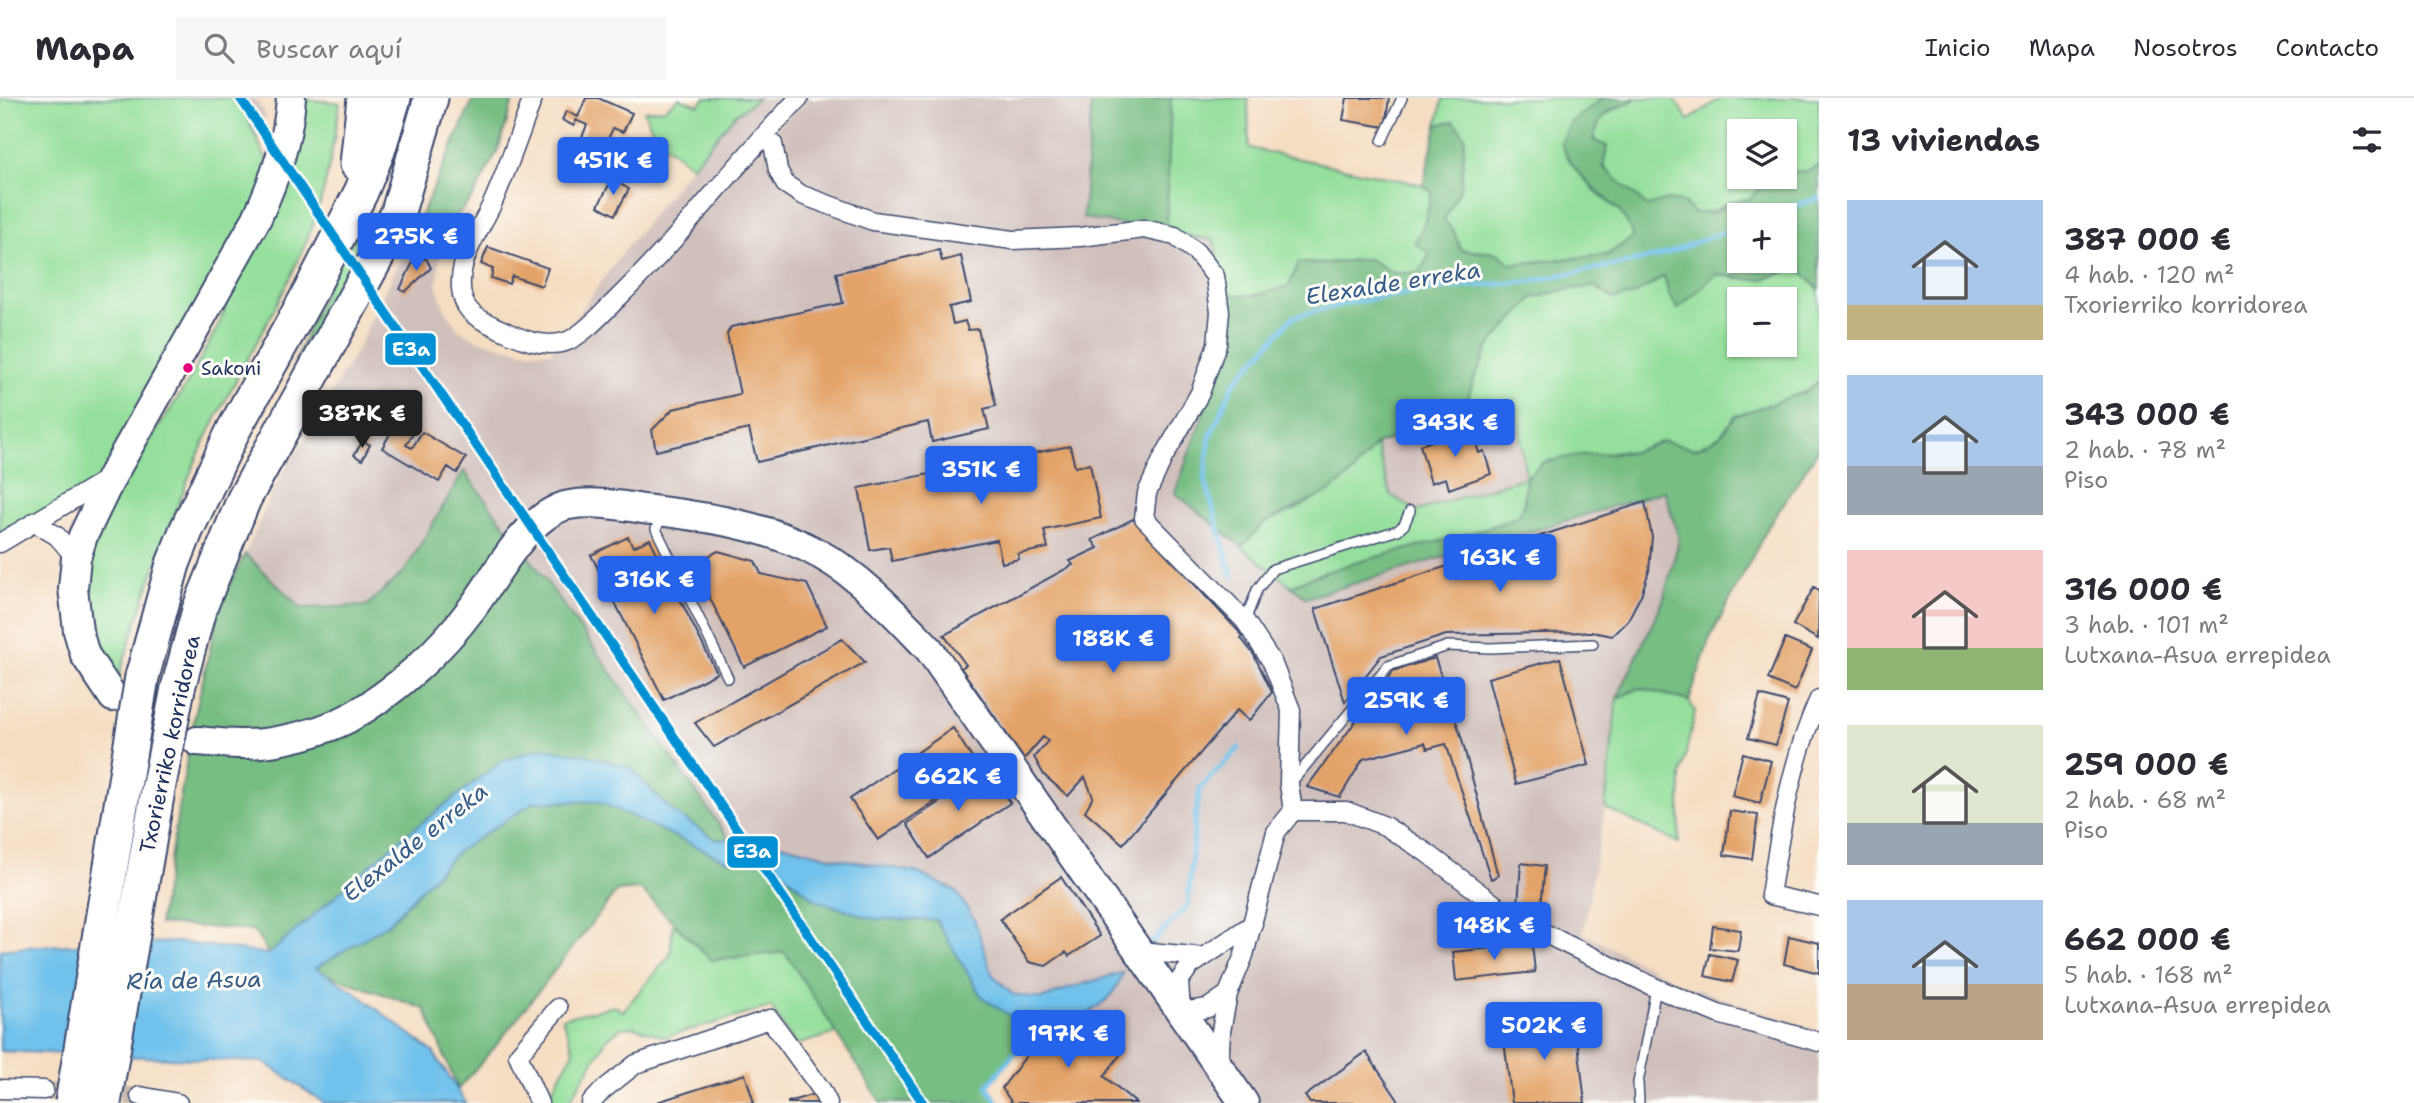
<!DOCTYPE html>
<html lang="es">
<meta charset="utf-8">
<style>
body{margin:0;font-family:"Shantell Sans",sans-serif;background:#f7f7f7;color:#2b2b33;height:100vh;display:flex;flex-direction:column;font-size:26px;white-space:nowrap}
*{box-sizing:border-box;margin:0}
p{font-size:23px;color:#7c7c81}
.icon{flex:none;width:38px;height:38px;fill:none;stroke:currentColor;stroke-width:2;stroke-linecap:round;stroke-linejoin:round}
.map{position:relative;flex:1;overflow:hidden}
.drawer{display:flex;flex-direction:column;background:#fff;width:595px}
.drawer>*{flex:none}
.tools{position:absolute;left:1727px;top:21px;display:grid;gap:14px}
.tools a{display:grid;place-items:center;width:70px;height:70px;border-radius:0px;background:#fff;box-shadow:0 2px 5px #0004;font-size:35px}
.price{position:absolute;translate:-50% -60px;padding:0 16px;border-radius:7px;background:#2563eb;color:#fff;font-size:23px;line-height:46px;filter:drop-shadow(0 2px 4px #0008)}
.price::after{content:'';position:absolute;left:50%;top:42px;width:21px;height:16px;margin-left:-10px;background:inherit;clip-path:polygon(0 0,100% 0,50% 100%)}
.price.on{background:#222;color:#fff}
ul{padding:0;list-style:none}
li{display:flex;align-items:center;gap:21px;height:175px;padding:0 28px}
li span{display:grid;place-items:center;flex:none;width:196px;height:140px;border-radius:0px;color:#555}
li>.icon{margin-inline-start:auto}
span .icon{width:84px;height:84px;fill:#fffc;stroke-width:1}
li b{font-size:30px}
h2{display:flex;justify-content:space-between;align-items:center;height:84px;padding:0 28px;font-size:30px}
header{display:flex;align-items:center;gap:42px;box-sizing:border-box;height:98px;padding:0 35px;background:#fff;border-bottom:2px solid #e1e1e2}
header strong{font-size:33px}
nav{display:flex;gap:38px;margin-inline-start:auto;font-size:24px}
.search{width:490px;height:63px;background:#f7f7f7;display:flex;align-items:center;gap:18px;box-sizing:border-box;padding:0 24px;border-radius:0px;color:#7c7c81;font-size:26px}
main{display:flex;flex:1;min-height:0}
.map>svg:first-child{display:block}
.industrial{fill:#d0c0bc}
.green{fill:#94df9b;stroke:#58877c;stroke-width:2;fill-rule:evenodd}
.forest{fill:#77be83;stroke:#497670;stroke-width:2;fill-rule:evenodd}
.water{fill:#70c1eb;stroke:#4678a4;stroke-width:2}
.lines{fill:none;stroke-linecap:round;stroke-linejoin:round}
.stream{stroke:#70c1eb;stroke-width:5}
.building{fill:#e3a367}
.minor-tunnel{stroke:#c9baae;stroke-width:18;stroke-dasharray:18 9;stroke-linecap:butt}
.service-casing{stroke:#3c496d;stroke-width:12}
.minor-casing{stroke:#3c496d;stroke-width:21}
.primary-casing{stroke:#3c496d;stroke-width:32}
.motorway-casing{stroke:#3c496d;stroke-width:37}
.service{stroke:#fff;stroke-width:9}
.minor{stroke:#fff;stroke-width:18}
.primary{stroke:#fff;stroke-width:28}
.motorway{stroke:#fff;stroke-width:33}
.motorway-bridge-casing{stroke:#3c496d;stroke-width:37;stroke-linecap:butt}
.motorway-bridge{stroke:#fff;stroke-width:33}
.rail-1-casing{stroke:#fdfcf7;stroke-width:14}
.rail-1{stroke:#0090d3;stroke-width:9}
.bus-dot{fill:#e5007d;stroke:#fdfcf7;stroke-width:2.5}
.labels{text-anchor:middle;stroke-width:6;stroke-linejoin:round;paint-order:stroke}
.bus-label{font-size:19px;fill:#1b2f5e;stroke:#fdfcf7;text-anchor:start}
.street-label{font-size:21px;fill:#1b2f5e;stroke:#fdfcf7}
.water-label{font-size:23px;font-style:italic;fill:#355b88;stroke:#fdfcf7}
.line-badge{stroke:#fdfcf7;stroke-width:2.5}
.badge-label{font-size:19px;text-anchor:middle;font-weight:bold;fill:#fff}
</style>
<header>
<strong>Mapa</strong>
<div class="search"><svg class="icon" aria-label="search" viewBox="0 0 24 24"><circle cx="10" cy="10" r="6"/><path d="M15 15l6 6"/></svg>Buscar aquí</div>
<nav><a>Inicio</a><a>Mapa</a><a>Nosotros</a><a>Contacto</a></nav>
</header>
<main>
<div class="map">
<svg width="1819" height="1005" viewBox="0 0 1819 1005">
<rect width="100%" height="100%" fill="#fdfcf7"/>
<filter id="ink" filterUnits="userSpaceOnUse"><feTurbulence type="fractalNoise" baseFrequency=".0143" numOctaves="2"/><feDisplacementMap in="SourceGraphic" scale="14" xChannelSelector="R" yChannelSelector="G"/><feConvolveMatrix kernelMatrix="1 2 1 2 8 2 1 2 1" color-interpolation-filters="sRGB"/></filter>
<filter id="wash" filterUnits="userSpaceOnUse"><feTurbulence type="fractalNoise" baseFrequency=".00686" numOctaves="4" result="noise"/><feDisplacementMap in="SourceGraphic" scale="28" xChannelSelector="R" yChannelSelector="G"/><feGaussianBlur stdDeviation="1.57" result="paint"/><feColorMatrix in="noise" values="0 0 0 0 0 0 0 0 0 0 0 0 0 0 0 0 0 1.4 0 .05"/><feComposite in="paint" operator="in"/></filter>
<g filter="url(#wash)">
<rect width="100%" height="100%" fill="#f5ddc2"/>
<path class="industrial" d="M 233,0 L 255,0 L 266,17 L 258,47 L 245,16 Z
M 758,0 L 1092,0 L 1083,120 L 1214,142 L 1233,233 L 1175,395 L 1305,500 L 1665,393 L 1679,442 L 1663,503 L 1617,600 L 1605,710 L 1583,835 L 1682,886 L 1819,933 L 1819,1005 L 1012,1005 L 1002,990 L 1045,933 L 1084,918 L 1111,898 L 1073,889 L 1041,901 L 1012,896 L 992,876 L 975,823 L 834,760 L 762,741 L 740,747 L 730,742 L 540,474 L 464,374 L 405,473 L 366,508 L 301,510 L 245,456 L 274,391 L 356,253 L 408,146 L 440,157 L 437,187 L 444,210 L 458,231 L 478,242 L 522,253 L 550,254 L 629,146 L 692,68 L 734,18 Z
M 1515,301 L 1526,379 L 1417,413 L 1391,397 L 1376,346 Z"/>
<path class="green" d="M 0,0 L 233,0 L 245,16 L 275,80 L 112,378 L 0,445 Z
M 679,0 L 699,7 L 705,0 L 758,0 L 734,18 L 692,68 L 656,40 L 644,13 L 664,11 Z
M 1171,0 L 1248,0 L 1249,50 L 1423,87 L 1433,94 L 1424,127 L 1415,145 L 1430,156 L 1419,175 L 1394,175 L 1369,161 L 1316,166 L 1299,164 L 1289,188 L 1257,197 L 1226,197 L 1214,142 L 1166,134 Z
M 1443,0 L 1604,0 L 1571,24 L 1592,90 L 1623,116 L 1634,139 L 1607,157 L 1512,166 L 1497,155 L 1460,152 L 1453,132 L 1443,122 L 1461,89 L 1454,23 L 1437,27 Z
M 1636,0 L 1673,0 L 1689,22 L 1721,0 L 1819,0 L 1819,67 L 1808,74 L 1785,74 L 1785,33 L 1740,33 L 1740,79 L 1774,79 L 1762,88 L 1750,101 C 1744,102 1735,102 1729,104 C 1713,112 1714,116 1694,115 C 1683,114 1656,112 1646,108 C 1624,97 1582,53 1598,27 C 1609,8 1621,12 1636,0 Z
M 303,1 L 340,5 C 333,46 327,90 312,129 C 281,210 231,283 196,362 C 165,435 140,511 116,587 L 87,537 L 84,471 L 104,414 L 188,284 L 219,226 Z
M 355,122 L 373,128 L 294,265 Z
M 1797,168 L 1819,192 L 1819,283 L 1806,294 L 1735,318 L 1720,338 L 1696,351 L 1663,343 L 1633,354 L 1616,353 L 1526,379 L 1524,406 L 1519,418 L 1480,434 L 1321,475 L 1291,488 L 1242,449 L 1263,425 L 1297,411 L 1351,377 L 1376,346 L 1391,397 L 1417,413 L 1526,379 L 1515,301 L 1463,318 L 1473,283 L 1489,248 L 1533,200 L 1564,192 L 1594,188 L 1613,201 L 1652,187 L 1664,177 L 1669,197 L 1678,210 L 1716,176 C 1751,184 1765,185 1797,168 ZM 1740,201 L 1785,201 L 1785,247 L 1740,247 Z
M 1640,590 L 1689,603 L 1695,614 L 1681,677 L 1679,745 L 1605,710 L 1617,600 Z
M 673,825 L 711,862 L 785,854 L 837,935 L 796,947 L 771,909 L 666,939 L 634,929 L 621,930 L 607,941 L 568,1005 L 549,1005 L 547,1001 L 574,953 L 562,920 L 615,908 L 623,913 L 670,857 Z"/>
<path class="forest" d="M 474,0 L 514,0 L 498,52 L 473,99 L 444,132 L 440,157 L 408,146 Z
M 1092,0 L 1171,0 L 1166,134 L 1083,120 Z
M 1604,0 L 1636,0 C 1625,9 1618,7 1610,12 C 1600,19 1596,31 1593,42 L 1607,48 L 1603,69 L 1647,108 L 1667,102 L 1683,104 L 1693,115 L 1714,115 L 1730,104 L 1750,101 C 1761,89 1769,79 1785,79 L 1785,74 L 1808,73 L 1819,67 L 1819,192 L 1797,168 C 1765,185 1751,184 1716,176 L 1678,211 L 1669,197 L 1664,178 L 1634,197 L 1613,201 L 1594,188 L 1564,192 L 1533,200 L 1489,248 L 1473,283 L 1463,318 L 1376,346 L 1351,377 L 1329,394 L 1263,425 L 1242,449 L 1175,395 L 1233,233 L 1226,197 L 1257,197 L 1289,188 L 1299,164 L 1316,166 L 1369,161 L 1394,175 L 1419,175 L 1430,156 L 1415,145 L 1424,127 L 1432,94 L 1423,87 L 1437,27 L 1454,23 L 1465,38 L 1461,89 L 1444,122 L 1453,132 L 1461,152 L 1497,155 L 1512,166 L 1607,157 L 1633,139 C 1630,131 1626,120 1620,114 C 1595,88 1577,82 1561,46 L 1571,24 ZM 1740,117 L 1785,117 L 1785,163 L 1740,163 Z
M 1819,283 L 1819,351 L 1768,429 L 1710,540 L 1689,603 L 1640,590 L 1617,600 L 1663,503 L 1679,442 L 1665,393 L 1306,500 L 1291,488 C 1363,455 1445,448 1519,418 L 1524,406 L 1526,379 L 1544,364 L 1579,357 L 1633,354 L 1663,343 L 1696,351 L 1720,338 L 1735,318 L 1805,294 Z
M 464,373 L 540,474 L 730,742 L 715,741 L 672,713 L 630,670 L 542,650 L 502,663 L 398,743 L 346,791 L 387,827 L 457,754 L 534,704 L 598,703 L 726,762 L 769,764 L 816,802 L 874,821 L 936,822 L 982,899 L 1033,933 L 987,988 L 998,1005 L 881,1005 L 785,854 L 711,862 L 640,791 L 617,793 L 497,946 L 458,991 L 425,911 L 269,856 L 253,832 L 159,826 L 193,626 L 220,506 L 245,456 L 301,510 L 366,508 L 405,473 Z"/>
<path class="water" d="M 542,650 L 586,657 L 630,670 L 672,713 L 715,741 L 730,742 L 740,747 L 762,741 L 834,760 L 916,774 L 956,793 L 975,823 L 992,876 L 1012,896 L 1041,901 L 1073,889 L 1124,874 L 1111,898 L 1084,919 L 1045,933 L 1033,933 L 982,899 L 936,822 L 874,821 L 816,802 L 769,764 L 726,762 L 598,703 L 534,704 L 457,754 L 386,827 L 316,870 L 352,892 L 433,954 L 466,1005 L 324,1005 L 264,964 L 0,953 L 0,852 L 38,848 L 177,844 L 269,856 L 398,743 L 502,663 Z"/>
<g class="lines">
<path class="stream" d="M 1767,117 L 1819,100
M 1232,478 L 1205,381 L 1210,338 L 1234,285 L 1293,219 L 1348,205 L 1432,191 L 1526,184 L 1657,159 L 1740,128
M 1148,849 L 1188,807 L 1195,722 L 1200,690 L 1239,650
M 998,1005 L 987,988 L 1033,933 L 1029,928"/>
</g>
<g id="blocks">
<path class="building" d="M 586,0 L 598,0 L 632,15 L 623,34 L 613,30 L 602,54 L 580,44 L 587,27 L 576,22 L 574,28 L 562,22 L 566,13 L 578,19 Z
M 1347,0 L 1389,0 L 1385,29 L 1343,22 Z
M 612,81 L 629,91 L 615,117 L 598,108 Z
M 488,149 L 548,170 L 542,188 L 512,178 L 509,186 L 491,180 L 493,171 L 481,166 Z
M 939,152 L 942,163 L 961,158 L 971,204 L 949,209 L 953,226 L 965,223 L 968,232 L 978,231 L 996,308 L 984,311 L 989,331 L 932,344 L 928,324 L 757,364 L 749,331 L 656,353 L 652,332 L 673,311 L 740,296 L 727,236 L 731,229 L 843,205 L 836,175 Z
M 426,160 L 431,170 L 405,194 L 400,191 L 413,164 Z
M 397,324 L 414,334 L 406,347 L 412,350 L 422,334 L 466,360 L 457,375 L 448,369 L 439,384 L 382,350 Z
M 1471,330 L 1479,355 L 1484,353 L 1491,376 L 1449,391 L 1446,380 L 1431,385 L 1420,347 Z
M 363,343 L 370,347 L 362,362 L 354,357 Z
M 1070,348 L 1075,369 L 1090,366 L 1101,420 L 1044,432 L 1048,450 L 1018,456 L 1019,461 L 1002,465 L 997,442 L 892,463 L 889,449 L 870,452 L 859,390 Z
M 1645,404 L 1652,439 L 1649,473 L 1641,497 L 1628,522 L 1612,538 L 1592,534 L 1446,537 L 1381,558 L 1345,604 L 1315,511 Z
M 1133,421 L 1243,538 L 1241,540 L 1254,557 L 1272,594 L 1249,623 L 1237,612 L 1123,746 L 1085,713 L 1093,699 L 1085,679 L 1068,698 L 1044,677 L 1034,659 L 1048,643 L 1043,639 L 1024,661 L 961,570 L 966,567 L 944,537 L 1073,467 L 1070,463 L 1098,450 L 1092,442 Z
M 628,439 L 633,449 L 650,441 L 717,575 L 664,602 L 591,457 Z
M 718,453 L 755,463 L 761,476 L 807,486 L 827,528 L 744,569 L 693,466 Z
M 1814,489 L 1819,492 L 1818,541 L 1793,527 Z
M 842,541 L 865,564 L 714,649 L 695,625 Z
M 1785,541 L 1812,552 L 1795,593 L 1768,581 Z
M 1435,560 L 1461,638 L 1498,778 L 1491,781 L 1446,646 L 1427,651 L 1425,645 L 1363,661 L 1340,699 L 1307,689 L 1393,573 Z
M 1560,560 L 1589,667 L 1516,686 L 1488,580 Z
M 1760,597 L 1788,605 L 1776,647 L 1748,640 Z
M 953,630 L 980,673 L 878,742 L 850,701 Z
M 1743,655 L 1771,663 L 1760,705 L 1732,698 Z
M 987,671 L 1010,705 L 929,760 L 907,726 Z
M 1730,713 L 1758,717 L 1752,761 L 1724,757 Z
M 1521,765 L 1545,768 L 1541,808 L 1518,806 Z
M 1061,779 L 1100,838 L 1069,858 L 1066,854 L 1046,868 L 1029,864 L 1000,821 Z
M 1713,828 L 1741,832 L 1738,853 L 1710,850 Z
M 1789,838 L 1819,845 L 1819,875 L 1784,866 Z
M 1532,846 L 1535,874 L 1456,883 L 1453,854 Z
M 1710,856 L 1738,862 L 1732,884 L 1705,878 Z
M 1575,919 L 1585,1005 L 1512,1005 L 1502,927 Z
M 1095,929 L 1124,952 L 1104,978 L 1136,1005 L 1012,1005 L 1002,990 L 1045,933 Z
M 1366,954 L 1400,1005 L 1310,1005 L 1305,998 Z
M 745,976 L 754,1005 L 657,1005 L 657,1004 Z
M 818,995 L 821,1005 L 788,1005 L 788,1004 Z"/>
</g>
</g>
<g filter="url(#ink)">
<use href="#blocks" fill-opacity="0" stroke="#3c496d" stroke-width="2"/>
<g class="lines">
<path class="minor-tunnel" d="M 44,992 L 85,997 L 140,998"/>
<g class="service-casing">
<path id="service" d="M 1382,43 L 1402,0
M 662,418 L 656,431 L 728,580
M 1245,523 L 1257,492 L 1273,471 L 1398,432 L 1404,427 L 1410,413
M 1291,685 L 1388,568 L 1448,548 L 1490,550 L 1593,546
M 1639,1005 L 1638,985 L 1656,890"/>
</g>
<g class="minor-casing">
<path id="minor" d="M 533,0 C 520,34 508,70 493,104 C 480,133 455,163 462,197 C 466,217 483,223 500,231 C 521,241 542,250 565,244 C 581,239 603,215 614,204 C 680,140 735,66 799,0
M 765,38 L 773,46 L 778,72 L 785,86 L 802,97 L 873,123 L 1013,142 L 1080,139 L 1144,131 L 1175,138 L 1196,154 L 1215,178 L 1220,214 L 1217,246 L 1200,295 L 1163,360 L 1147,395 L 1144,420 L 1245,523 L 1272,564 L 1291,612 L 1289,686 L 1293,713
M 34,424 L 57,438 L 76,460
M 0,445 L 109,380
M 1819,601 C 1791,663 1781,730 1770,797 L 1819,808
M 1253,826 L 1190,868 L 1179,883 L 1181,914 L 1208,910 L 1228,896 L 1244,857 L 1276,734 L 1293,713 L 1346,713 L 1385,728 L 1427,755 L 1506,815 L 1558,842 L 1656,890 L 1718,916 L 1819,944
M 1139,853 L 1204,859
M 1219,969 L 1221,933 L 1228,896
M 0,991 L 44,992
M 140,998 L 178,1005
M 539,1005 L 518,957 L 558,910
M 591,1005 L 603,992 L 636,966 L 770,921 L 821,991 L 828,1005"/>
</g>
<g class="primary-casing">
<path id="primary" d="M 113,599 L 85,557 L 78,533 L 73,490 L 76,460 L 83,438 L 112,378 L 257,120 C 275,80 288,44 291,0
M 197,643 C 222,645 246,648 271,644 C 296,640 325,632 347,621 C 396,594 440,553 473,509 C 495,479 515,440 545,418 C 551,414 562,408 569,407 C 593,403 619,407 643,411 C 702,418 769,427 821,457 C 863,480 896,517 929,551 L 1244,1005"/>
</g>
<g class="motorway-casing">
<path id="motorway" d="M 357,66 L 364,0
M 142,579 L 173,466 L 186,433 L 233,333 L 310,194 L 361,94 L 378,53 L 394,0
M 178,590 L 199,512 L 244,401 L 378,157 L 398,114 L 431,0"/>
</g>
<use href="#service" class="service"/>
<use href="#minor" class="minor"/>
<use href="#primary" class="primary"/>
<use href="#motorway" class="motorway"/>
<g class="motorway-bridge-casing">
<path id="motorway-bridge" d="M 72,1005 L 142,579
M 104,1005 L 158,692 L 178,590"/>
</g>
<use href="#motorway-bridge" class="motorway-bridge"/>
<g class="rail-1-casing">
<path id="rail-1" d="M 240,0 L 923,1005"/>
</g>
<use href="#rail-1" class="rail-1"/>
</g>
</g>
<circle class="bus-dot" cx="188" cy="270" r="6"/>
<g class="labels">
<g class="bus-label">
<text x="201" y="277">Sakoni</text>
</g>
<g class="street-label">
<text transform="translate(170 646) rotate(-78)" y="7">Txorierriko korridorea</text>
</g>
<g class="water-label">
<text transform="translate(1393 185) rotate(-9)" y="8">Elexalde erreka</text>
<text transform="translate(415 744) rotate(-38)" y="8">Elexalde erreka</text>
<text transform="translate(194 882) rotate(-1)" y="8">Ría de Asua</text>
</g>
</g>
<g class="line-badge">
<rect x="384" y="234" width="53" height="34" rx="7" fill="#0090d3"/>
<rect x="726" y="737" width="53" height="34" rx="7" fill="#0090d3"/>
</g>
<g class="badge-label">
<text x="411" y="258">E3a</text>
<text x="752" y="760">E3a</text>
</g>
</svg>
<div class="tools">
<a><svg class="icon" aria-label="layers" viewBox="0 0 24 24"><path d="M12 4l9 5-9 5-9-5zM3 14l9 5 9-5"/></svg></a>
<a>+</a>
<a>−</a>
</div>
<b class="price" style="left:613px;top:99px">451K €</b>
<b class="price" style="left:416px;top:175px">275K €</b>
<b class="price on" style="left:362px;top:352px">387K €</b>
<b class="price" style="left:1455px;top:361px">343K €</b>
<b class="price" style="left:981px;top:408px">351K €</b>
<b class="price" style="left:1500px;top:496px">163K €</b>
<b class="price" style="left:654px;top:518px">316K €</b>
<b class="price" style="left:1113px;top:577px">188K €</b>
<b class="price" style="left:1406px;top:639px">259K €</b>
<b class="price" style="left:958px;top:715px">662K €</b>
<b class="price" style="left:1494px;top:864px">148K €</b>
<b class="price" style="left:1544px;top:964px">502K €</b>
<b class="price" style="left:1068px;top:972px">197K €</b>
</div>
<section class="drawer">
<h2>13 viviendas<svg class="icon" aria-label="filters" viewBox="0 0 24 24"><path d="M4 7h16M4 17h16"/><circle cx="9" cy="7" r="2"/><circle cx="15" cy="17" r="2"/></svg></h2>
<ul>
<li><span style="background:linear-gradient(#a9c7e8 75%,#c2b280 0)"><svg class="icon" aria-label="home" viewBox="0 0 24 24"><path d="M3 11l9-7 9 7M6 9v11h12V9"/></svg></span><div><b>387 000 €</b><p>4 hab. · 120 m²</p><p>Txorierriko korridorea</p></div></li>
<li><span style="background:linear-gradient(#a9c7e8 65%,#9aa5b1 0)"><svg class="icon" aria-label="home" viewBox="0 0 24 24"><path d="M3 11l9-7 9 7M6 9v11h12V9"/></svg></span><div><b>343 000 €</b><p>2 hab. · 78 m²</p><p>Piso</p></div></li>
<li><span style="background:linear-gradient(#f6c9c9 70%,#8fb573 0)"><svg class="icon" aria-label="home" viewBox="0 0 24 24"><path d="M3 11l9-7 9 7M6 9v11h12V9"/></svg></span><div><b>316 000 €</b><p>3 hab. · 101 m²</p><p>Lutxana-Asua errepidea</p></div></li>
<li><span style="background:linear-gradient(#dfe7d0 70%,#9aa5b1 0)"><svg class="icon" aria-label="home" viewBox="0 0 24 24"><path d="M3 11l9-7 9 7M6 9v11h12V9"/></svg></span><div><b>259 000 €</b><p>2 hab. · 68 m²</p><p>Piso</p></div></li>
<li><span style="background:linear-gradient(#a9c7e8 60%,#b9a48a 0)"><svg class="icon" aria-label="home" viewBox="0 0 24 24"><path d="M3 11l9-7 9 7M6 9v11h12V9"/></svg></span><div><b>662 000 €</b><p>5 hab. · 168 m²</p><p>Lutxana-Asua errepidea</p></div></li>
</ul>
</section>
</main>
